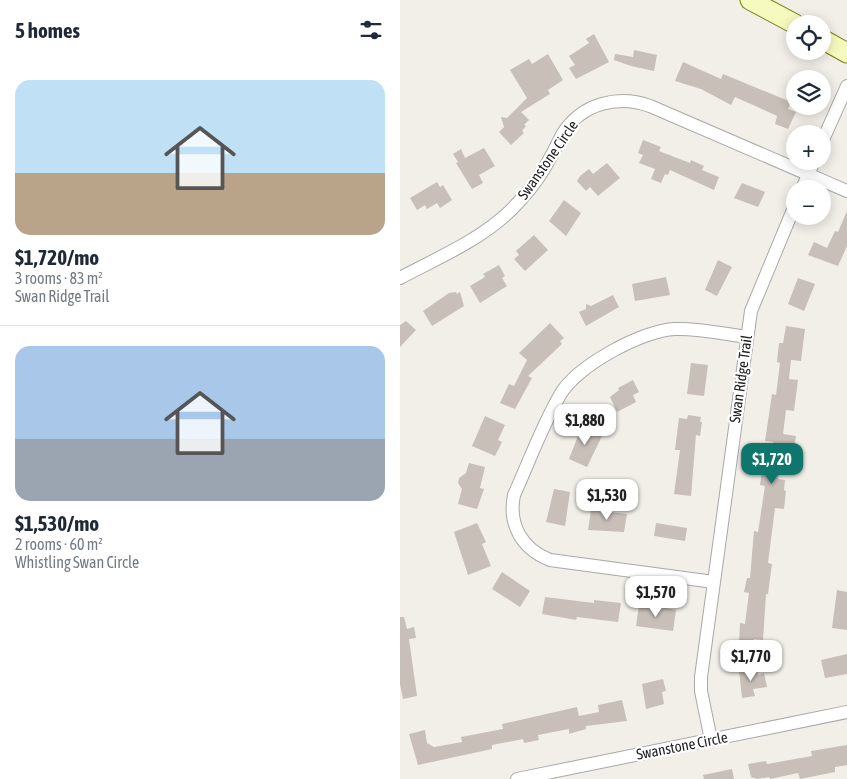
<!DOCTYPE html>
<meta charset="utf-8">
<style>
body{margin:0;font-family:"Asap Condensed",sans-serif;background:#f2f2f3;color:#1f2937;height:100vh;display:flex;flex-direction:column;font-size:19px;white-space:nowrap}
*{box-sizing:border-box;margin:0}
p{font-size:16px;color:#747a83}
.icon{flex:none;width:28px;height:28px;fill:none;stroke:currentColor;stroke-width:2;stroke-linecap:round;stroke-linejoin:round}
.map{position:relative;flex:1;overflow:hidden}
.panel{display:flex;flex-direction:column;background:#fff;width:400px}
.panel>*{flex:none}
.buttons{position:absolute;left:386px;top:15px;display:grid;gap:10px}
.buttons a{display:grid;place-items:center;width:45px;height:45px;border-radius:50%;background:#fff;box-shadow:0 2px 12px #0003;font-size:25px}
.price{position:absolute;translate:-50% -42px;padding:0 11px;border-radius:10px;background:#fff;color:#222;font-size:16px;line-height:32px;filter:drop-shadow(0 1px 2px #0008)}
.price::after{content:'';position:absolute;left:50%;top:30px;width:15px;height:11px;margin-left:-8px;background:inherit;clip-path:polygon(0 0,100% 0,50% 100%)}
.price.current{background:#0f766e;color:#fff}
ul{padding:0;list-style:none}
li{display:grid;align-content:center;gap:10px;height:265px;padding:0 15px}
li+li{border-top:1px solid #e0e1e3}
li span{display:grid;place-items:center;height:155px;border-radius:15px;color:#555}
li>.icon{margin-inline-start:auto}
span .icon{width:90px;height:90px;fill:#fffc;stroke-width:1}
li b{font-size:21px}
h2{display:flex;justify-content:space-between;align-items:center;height:60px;padding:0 15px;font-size:21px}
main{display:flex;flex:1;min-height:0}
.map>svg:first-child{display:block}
.building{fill:#c7bfb8}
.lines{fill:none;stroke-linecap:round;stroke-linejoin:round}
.minor-casing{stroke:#a9a9a9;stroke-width:14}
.secondary-casing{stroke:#707d05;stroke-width:21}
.minor{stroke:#fff;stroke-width:12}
.secondary{stroke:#f7fabf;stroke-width:19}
.labels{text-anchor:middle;stroke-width:4.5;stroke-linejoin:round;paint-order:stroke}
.street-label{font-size:15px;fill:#222;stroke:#fff}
</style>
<main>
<section class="panel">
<h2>5 homes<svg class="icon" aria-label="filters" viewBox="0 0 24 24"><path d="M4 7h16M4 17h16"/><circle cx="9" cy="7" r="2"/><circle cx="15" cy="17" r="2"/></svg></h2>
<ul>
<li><span style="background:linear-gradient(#bfe0f5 60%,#b9a48a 0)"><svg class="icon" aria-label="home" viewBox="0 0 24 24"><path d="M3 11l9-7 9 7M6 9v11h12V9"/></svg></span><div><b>$1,720/mo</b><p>3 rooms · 83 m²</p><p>Swan Ridge Trail</p></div></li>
<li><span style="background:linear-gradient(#a9c7e8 60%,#9aa5b1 0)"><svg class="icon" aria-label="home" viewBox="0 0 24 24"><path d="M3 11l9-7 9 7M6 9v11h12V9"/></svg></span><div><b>$1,530/mo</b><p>2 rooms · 60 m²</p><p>Whistling Swan Circle</p></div></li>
</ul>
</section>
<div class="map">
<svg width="447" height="779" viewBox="0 0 447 779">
<rect width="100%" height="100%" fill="#f2efe9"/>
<path class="building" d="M 194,34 L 209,62 L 176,79 L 169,68 L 175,65 L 169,56 L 189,43 L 186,39 Z
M 234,50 L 257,55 L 254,71 L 231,66 L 214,60 L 215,54 L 233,57 Z
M 148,54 L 163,80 L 148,90 L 150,94 L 121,112 L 129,120 L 124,125 L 126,126 L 122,131 L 124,133 L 111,145 L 99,132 L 104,127 L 101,117 L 107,118 L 127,98 L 110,70 L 129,59 L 132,64 Z
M 283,62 L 321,79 L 323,74 L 391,102 L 388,109 L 396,112 L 388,129 L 375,124 L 377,116 L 362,109 L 335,97 L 331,105 L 301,89 L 275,81 Z
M 243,140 L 261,147 L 259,151 L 290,163 L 291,160 L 304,166 L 302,170 L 319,177 L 314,190 L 270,170 L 268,175 L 265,174 L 261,183 L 251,179 L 255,169 L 239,163 L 243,155 L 238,153 Z
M 84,148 L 95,166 L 79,175 L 83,183 L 72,189 L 56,163 L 58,162 L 53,154 L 61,149 L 65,158 Z
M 207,163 L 220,178 L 198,196 L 190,187 L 186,191 L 177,181 L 180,176 L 189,169 L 193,174 Z
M 37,182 L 40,187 L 43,185 L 52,200 L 40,208 L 37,203 L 27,209 L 25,205 L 17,210 L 10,198 Z
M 342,183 L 365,192 L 358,207 L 334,198 Z
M 164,200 L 181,213 L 166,236 L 149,221 Z
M 447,211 L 447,246 L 438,266 L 408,255 L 414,242 L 427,248 L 435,231 L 438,232 Z
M 134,235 L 148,250 L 125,271 L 114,259 L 119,255 L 116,251 Z
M 318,260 L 332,267 L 317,296 L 305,290 Z
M 99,265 L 105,276 L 102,278 L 107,286 L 80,303 L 70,286 L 85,277 L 83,274 Z
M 266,277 L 270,295 L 235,301 L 232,284 Z
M 398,278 L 415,284 L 404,311 L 388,304 Z
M 56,292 L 57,294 L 60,292 L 64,306 L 32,326 L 23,311 L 49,293 Z
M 213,295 L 219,307 L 186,326 L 179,312 L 186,309 L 186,304 L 191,306 Z
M 6,321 L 16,330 L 0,347 L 0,325 Z
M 150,323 L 164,338 L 160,341 L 162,344 L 128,376 L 132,378 L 115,409 L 100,403 L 109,384 L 114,386 L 127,360 L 119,353 Z
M 386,326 L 405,329 L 401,361 L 391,360 L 389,379 L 398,380 L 394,411 L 386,410 L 383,434 L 396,436 L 393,454 L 398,455 L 397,464 L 380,462 L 378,479 L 385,480 L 384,490 L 386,491 L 384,509 L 375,508 L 368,563 L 372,564 L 368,594 L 366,594 L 363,640 L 354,639 L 353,644 L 339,642 L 340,623 L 345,624 L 349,593 L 344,592 L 347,578 L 350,578 L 354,531 L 358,532 L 365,486 L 360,485 L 362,471 L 369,472 L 373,442 L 365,441 L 372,394 L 376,395 L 380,363 L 377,362 L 379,343 L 383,343 Z
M 291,363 L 308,365 L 304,396 L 287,394 Z
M 233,380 L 239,392 L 233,395 L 236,402 L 217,412 L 210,397 L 219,390 L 218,388 Z
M 288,415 L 301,417 L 300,422 L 302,422 L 300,436 L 296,435 L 291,496 L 274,494 L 280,450 L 275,450 L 279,418 L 287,419 Z
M 85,416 L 105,425 L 98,440 L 102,442 L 95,456 L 72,446 Z
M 183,423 L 195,428 L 193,432 L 202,436 L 187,467 L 169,459 Z
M 69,463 L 85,467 L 80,488 L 84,489 L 77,509 L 58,504 L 62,489 L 58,483 L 59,478 L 66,473 Z
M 154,489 L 170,492 L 165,526 L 146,522 Z
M 191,510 L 227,514 L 224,532 L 188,530 Z
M 77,523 L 86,542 L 82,544 L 91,566 L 68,575 L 54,532 Z
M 256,523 L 287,528 L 285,541 L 254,536 Z
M 102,572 L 130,591 L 120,607 L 92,589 Z
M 437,590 L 447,592 L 447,630 L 432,628 Z
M 145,597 L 194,603 L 194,600 L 221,603 L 218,622 L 177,617 L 176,620 L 142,614 Z
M 239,605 L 256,607 L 257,606 L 276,610 L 273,631 L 236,626 Z
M 0,617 L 4,617 L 7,629 L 14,627 L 16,638 L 9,639 L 17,696 L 3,699 L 0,684 Z
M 447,654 L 447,674 L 425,678 L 421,660 Z
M 357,668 L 358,675 L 364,673 L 367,687 L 353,689 L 355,696 L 342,698 L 339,671 Z
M 263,679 L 266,691 L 262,692 L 264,704 L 246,709 L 242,684 Z
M 222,700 L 227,721 L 186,726 L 186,729 L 169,734 L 169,729 L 138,735 L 139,740 L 124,743 L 123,739 L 92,745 L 92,749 L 18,765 L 9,734 L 25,730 L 27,743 L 34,747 L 62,742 L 61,737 L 103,729 L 102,724 L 177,707 L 179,716 L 199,712 L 198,705 Z
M 447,745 L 447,765 L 435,767 L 435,772 L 400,779 L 398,773 L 370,779 L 369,777 L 357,779 L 351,777 L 348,764 L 366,761 L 367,764 L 384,761 L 412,756 L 411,751 Z
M 332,769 L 334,779 L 304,779 L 303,775 Z"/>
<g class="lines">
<g class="minor-casing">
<path id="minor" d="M 422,142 L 447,86
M 402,189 L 414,161
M 0,278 C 39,257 77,242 110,211 C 123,198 136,183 145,167 C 152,156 157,144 163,133 C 182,104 217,94 250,106 L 447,191
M 314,582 L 150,560 C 122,549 108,525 114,495 C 129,462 142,426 160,395 C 176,366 243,330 275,329 C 299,328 324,334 347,337
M 311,740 L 301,691 L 301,677 L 351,311 L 395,205
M 117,779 L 447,712"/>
</g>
<g class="secondary-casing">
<path id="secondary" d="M 350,0 L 395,24
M 422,39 L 447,53"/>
</g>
<use href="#minor" class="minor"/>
<use href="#secondary" class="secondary"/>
</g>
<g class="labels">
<g class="street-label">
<text transform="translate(148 160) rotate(-55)" y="5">Swanstone Circle</text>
<text transform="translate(341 379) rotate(-82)" y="5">Swan Ridge Trail</text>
<text transform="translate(282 746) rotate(-11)" y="5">Swanstone Circle</text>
</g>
</g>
</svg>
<div class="buttons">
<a><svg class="icon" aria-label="locate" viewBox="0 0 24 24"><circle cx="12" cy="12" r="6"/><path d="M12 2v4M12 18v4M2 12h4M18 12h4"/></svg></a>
<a><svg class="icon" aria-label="layers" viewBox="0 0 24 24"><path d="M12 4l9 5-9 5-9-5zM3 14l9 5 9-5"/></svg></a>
<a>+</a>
<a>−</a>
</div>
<b class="price" style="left:185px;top:446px">$1,880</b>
<b class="price current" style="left:372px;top:485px">$1,720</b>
<b class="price" style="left:207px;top:521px">$1,530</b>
<b class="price" style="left:256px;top:618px">$1,570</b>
<b class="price" style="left:351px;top:682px">$1,770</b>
</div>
</main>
